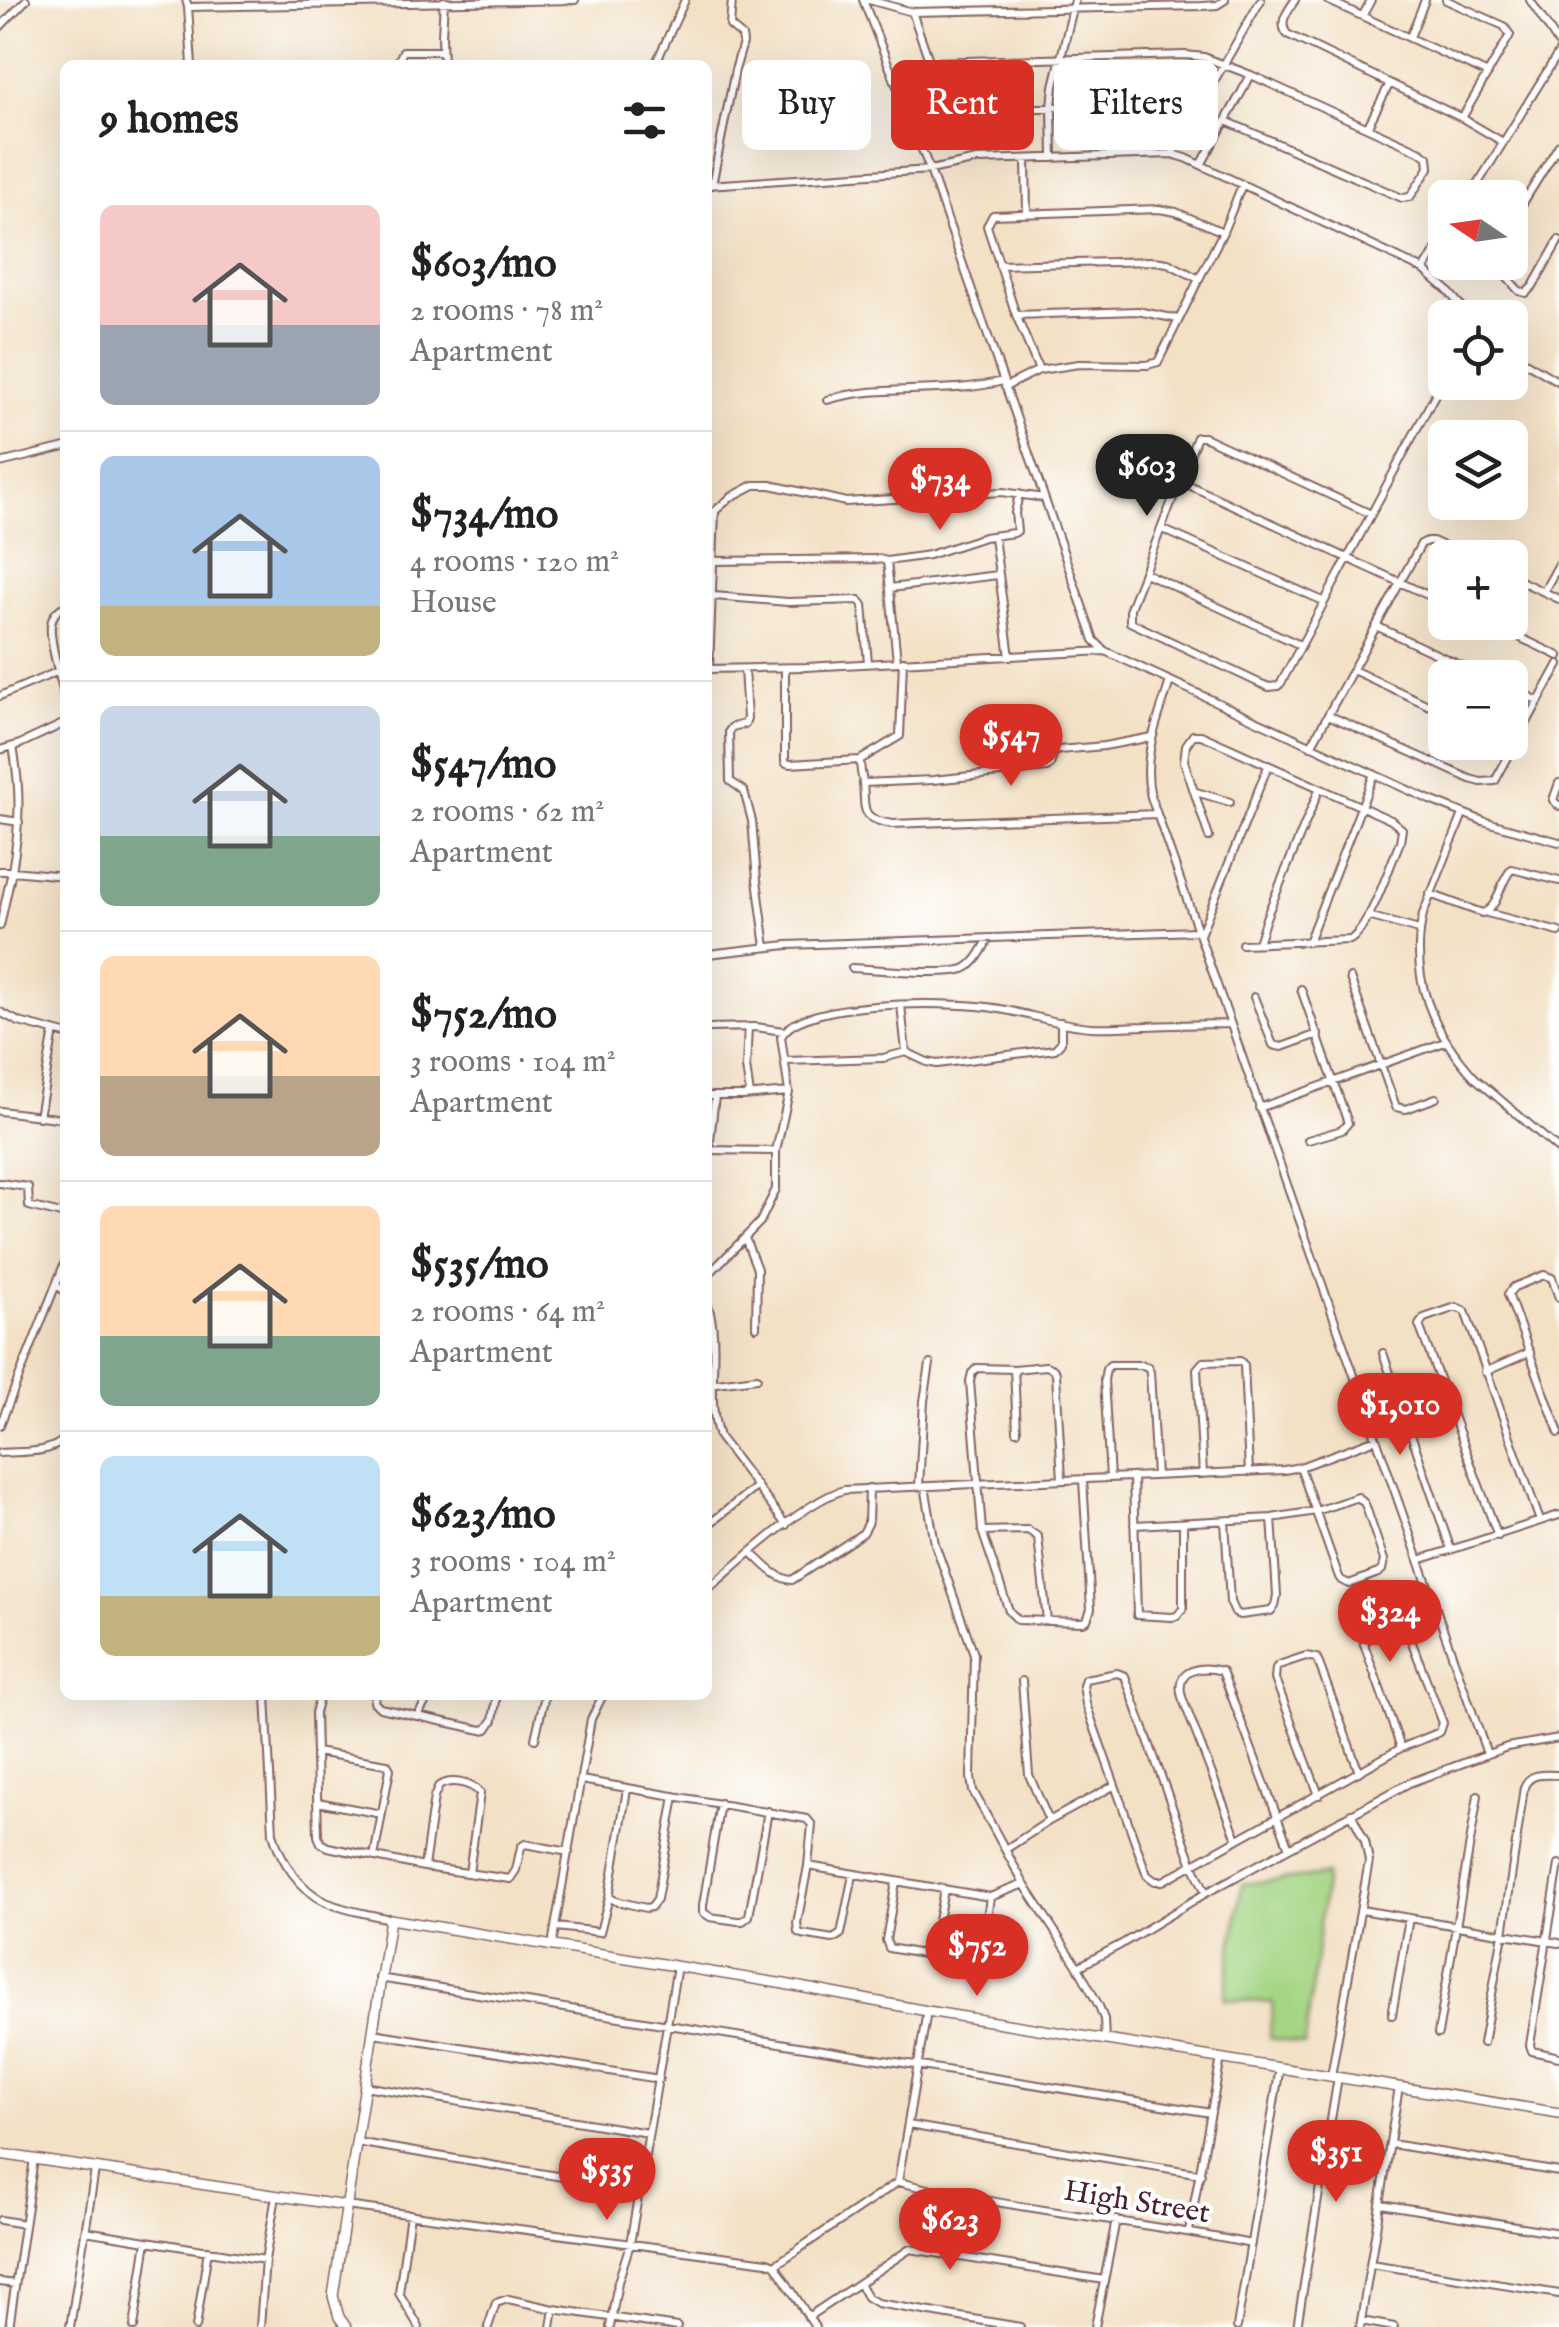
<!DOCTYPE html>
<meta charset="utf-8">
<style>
body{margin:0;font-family:"IM FELL English",serif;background:#f2f2f2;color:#222;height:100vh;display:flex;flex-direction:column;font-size:38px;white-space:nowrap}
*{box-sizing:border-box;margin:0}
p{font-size:32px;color:#767676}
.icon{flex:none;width:55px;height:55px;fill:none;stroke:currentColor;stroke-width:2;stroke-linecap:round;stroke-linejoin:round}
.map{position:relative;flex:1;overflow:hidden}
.details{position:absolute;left:60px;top:60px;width:652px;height:1640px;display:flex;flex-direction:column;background:#fff;border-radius:15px;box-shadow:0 10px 40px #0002}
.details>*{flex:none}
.top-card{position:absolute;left:742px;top:60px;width:665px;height:90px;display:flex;gap:20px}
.needle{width:65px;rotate:283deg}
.controls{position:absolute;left:1428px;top:180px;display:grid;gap:20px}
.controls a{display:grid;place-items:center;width:100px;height:100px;border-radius:15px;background:#fff;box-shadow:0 10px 40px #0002;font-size:50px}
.price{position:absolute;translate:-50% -85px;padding:0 22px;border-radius:35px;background:#d93025;color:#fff;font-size:32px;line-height:65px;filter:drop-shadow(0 2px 5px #0008)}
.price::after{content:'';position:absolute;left:50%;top:60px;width:30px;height:22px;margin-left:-15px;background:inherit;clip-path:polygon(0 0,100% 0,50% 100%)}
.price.active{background:#222;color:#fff}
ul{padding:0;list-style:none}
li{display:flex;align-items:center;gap:30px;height:250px;padding:0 40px}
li+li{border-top:2px solid #e0e0e0}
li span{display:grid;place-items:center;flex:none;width:280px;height:200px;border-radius:15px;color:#555}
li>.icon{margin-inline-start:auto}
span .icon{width:120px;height:120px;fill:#fffc;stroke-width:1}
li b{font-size:42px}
h2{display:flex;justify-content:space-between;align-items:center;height:120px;padding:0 40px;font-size:42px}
.tag{padding:0 35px;border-radius:15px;background:#fff;box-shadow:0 10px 40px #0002;font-size:35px;line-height:90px}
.tag.active{background:#d93025;color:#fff}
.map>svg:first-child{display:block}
.green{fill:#a5d584;stroke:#787a58;stroke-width:2.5}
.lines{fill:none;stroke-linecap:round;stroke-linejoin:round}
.street-casing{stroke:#856361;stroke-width:10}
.secondary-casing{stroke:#856361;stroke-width:12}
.street{stroke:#fff;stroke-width:6}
.secondary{stroke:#fff;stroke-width:9}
.labels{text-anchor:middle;stroke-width:8;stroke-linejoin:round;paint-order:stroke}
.street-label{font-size:30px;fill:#4a1f2b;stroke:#fff}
</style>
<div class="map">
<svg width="1559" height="2327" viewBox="0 0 1559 2327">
<rect width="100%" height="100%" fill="#fff"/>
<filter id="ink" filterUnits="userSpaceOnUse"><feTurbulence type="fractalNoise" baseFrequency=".01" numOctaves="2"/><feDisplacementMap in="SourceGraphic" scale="20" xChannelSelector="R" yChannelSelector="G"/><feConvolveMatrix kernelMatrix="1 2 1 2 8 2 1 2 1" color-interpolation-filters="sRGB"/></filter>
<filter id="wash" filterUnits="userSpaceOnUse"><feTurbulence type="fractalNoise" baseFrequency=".0048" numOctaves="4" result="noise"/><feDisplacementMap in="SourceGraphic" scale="40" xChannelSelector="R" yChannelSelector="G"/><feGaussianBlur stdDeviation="2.25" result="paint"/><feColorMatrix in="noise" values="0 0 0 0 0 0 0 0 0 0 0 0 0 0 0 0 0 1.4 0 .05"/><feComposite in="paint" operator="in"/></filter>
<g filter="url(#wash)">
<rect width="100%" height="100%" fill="#f3e1c6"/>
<path class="green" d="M 1326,1875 L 1305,2045 L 1269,2038 L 1273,2003 L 1224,1999 L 1242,1884 Z"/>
</g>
<g filter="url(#ink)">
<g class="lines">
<g class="street-casing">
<path id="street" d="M 186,0 L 188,7 L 575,0
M 863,0 L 930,170 L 1094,640 L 1105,651 L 1430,800 L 1483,821 L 1559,842
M 869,0 L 912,12 L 1202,6 L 1217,5 L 1225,0
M 1295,0 C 1288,11 1278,22 1287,34 L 1462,118 L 1503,142
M 1327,0 L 1488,74
M 1446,0 L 1504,26 L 1510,35 L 1462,118
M 1530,0 L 1559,44
M 188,7 L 192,65
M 912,12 L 941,94 L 949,107 L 958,109 L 1186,104
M 1363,15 L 1371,0
M 0,27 L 26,0
M 1410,37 L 1425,0
M 930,62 L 1185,55 L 1204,57 L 1251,75 L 1421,152 L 1428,157 L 1429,168 L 1410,197 L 1402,198 L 1226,121
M 397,65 L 403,51 L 442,51
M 443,65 L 442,35 L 444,1
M 655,65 L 685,0
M 1368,126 L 1389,85
M 1172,154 L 1261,0
M 1053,158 L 1052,107 L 1054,86 L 1075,0
M 1026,160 L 1027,213
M 1201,165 L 1251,75
M 708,185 L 930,170 L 977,160 L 1172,154 L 1186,158 L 1424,270 L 1446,289 L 1472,318
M 712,185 L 735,70 L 743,43 L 742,36 L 730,26 L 732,0
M 1476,186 L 1494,198
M 1469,198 L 1559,52
M 1510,224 L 1559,145
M 1493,262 L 1519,291 L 1526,293 L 1533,286 L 1559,240
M 999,265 L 1154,261 L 1168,263 L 1199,279 L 1223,232 L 1242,185
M 1424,270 L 1445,235
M 1016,315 L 1137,311 L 1178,319
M 1510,353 L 1559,382
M 1039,370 L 1079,364 L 1147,365 L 1158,362 L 1199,279
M 1005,387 L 1039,370 L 1016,315 L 987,226 L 993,215 L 1159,209 L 1176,212 L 1223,232
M 827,400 C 883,383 945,396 1003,381
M 0,463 L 65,447
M 1180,481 L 1445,603
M 1371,514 L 1204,437 L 1197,437 L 1130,608 L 1130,622 L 1259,683 L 1269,687 L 1278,686 L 1281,683 L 1445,376
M 708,515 L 715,511 L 731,497 L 754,485 L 771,485 L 846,502 L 1002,492 L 1044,498
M 1162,529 L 1323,601
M 994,537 L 1010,657
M 714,561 L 879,559 L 887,561 L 897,661
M 887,561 L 929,555 L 984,537 L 1014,533 L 1017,531 L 1015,513 L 1019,494
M 1145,573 L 1300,645
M 1510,576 L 1559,599
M 890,588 L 998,575
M 1544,591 L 1559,564
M 714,596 L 788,602 L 859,600 L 863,605 L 868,663
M 65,606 C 57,610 52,615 51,625 C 49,642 61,680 65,699
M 1487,622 L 1559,656
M 1376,626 L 1488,678
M 903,661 L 900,736 L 860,760 C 860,769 862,776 863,784 C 866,809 858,818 892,824 L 1157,814
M 785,668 L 785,762 L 789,764 L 860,760
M 708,669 L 806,667 L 1105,651
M 709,669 L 715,511
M 744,669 L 747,718 L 745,724 L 732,727 L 729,731 L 730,781 L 744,791 L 752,821 L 757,880 L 766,947
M 1353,670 L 1445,713
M 1170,681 C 1158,720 1141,757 1151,797 L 1487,1754
M 1510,688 L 1539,701
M 0,696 L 59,671
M 1328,715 L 1470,779 L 1481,782 L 1495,781 L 1559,664
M 1311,746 L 1421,544 L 1427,541 L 1433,541 L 1469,558
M 0,750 L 20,744 L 65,723
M 863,783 L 933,780 L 1047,768 L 1050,765 L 1054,752 L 1059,750 L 1104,746 L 1152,737
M 1559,783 L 1553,800 L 1559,806
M 1196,792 L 1230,802
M 1463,814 L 1423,914 C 1409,978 1432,1031 1475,1078 L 1559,1150
M 0,819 L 19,822
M 1209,837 L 1184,761 L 1186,745 L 1193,735 L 1201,735 L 1391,820 L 1402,829 L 1400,842 C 1390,865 1369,929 1350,940 L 1242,944
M 0,871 L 12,871 C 20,826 21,791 13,746
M 1430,894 L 1482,913 C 1500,908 1499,881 1512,869 L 1559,881
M 1487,913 L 1559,932
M 1368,916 L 1419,930
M 0,926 L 12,871 L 65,876
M 1200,935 L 1268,766
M 1308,942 L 1374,774
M 1258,943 L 1266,918 L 1319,790
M 708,954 L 787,945 L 1197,931
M 852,968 C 878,969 942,976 964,969 C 976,964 983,949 989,938
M 1350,978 L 1396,1107 L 1406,1109 L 1436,1098
M 1301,989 L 1348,1123 L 1342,1130 L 1308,1140
M 1254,997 L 1273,1045 L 1282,1047 L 1318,1034
M 901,1005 L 906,1052 L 927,1062 L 937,1064 L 1055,1049 L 1061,1042 L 1061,1022
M 0,1012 L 19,1022 L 65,1034
M 748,1027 L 746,1067 L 750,1095
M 708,1028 L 756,1027 L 783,1031
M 785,1061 L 883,1058 L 906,1052
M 708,1096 L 743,1096 L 789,1092
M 1259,1108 L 1445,1042
M 0,1111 L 65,1119
M 39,1117 L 54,1031
M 708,1150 L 776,1151
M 709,1150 L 715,1096
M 0,1183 L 28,1187 L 29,1206 L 65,1215
M 745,1238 L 757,1269 L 756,1327
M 708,1275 L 760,1222 L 776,1189 L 776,1151 L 789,1092 L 781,1037 C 798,999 948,1002 987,1007 C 1022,1011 1056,1025 1092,1027 C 1110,1028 1128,1026 1146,1026 C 1174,1025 1202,1024 1230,1024
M 56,1285 L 65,1291
M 1559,1298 L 1552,1278 L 1544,1275 L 1514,1287 L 1508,1294 L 1559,1433
M 708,1305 C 721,1347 705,1395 719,1437 L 786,1525
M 1383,1353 L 1451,1550
M 1014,1369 L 1017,1431
M 1485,1372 L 1530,1352
M 708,1384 L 757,1378
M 1400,1402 L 1443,1387
M 0,1425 L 65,1262
M 0,1453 C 21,1451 50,1455 65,1438
M 1203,1474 L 1197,1369 L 1203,1362 L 1240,1361 L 1244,1365 L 1249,1472
M 1133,1477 L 1137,1615 L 1172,1617 L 1177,1616 L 1183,1609 L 1183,1523
M 1110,1478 L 1104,1380 L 1106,1369 L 1110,1365 L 1142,1365 L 1148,1367 L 1150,1372 L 1156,1476
M 1062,1480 L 1056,1373 L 1053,1369 L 1046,1366 L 1014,1369 L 977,1368 L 972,1373 L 970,1381 L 982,1531 L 1009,1611 L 1018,1620 L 1083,1622 L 1087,1620 L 1091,1609 L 1083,1480
M 919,1486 L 924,1401 L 930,1364
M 925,1486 L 935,1544 L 974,1654 L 971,1777 L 973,1791 L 1024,1884 L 1078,1967 L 1099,2006 L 1104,2019 L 1105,2040
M 1225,1521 L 1230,1602 L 1235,1613 L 1240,1615 L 1271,1611 L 1275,1606 L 1277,1595 L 1272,1518
M 708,1525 L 757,1486
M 1134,1525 L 1272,1518 L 1316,1511 L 1358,1497 L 1365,1504 L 1384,1560 L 1382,1570 L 1378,1573 L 1349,1584 L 1341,1580 L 1339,1577 L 1300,1467
M 982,1531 L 1028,1530 L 1038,1537 L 1047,1621
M 1498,1536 L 1419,1325 L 1424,1318 L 1456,1307 L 1465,1311 L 1540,1521
M 752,1553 C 763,1563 776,1579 792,1580 L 863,1533 L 868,1524 L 869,1488
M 1419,1560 L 1559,1515
M 708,1589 C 740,1562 806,1500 844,1490 L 1284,1470 L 1300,1467 L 1376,1439
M 1022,1681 L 1029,1775 L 1049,1821
M 266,1695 L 273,1833 C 280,1860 300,1890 326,1902 C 346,1911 369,1914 390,1919
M 320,1695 L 315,1713 L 318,1836 L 321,1843 L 328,1847 L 424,1867 L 510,1879 L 516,1870 L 521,1847 L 525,1844 L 569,1852
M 375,1695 L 374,1702 L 380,1708 L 482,1730 L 487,1729 L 493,1720 L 497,1695
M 417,1716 L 430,1695
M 535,1739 L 545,1695
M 1401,1748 L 1364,1644 L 1372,1633 L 1436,1609
M 316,1752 L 387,1764 L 390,1769 L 374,1857
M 581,1780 L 807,1819 L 812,1825 L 808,1866 L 990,1897 L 1024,1884
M 627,1789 L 609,1897 L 616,1901 L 646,1908 L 651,1907 L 657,1899 L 675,1796
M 1319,1795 L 1275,1679 L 1276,1668 L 1279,1665 L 1306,1656 L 1317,1658 L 1359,1772
M 317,1802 L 382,1814
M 720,1803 L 703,1905 L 703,1912 L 710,1917 L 738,1921 L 743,1921 L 749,1916 L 768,1811
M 1237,1839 L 1182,1697 C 1174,1669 1201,1665 1222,1671 L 1289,1848
M 1006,1849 L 1049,1821 L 1115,1785
M 1559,1864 L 1530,2045 L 1532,2051 L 1559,2057
M 808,1866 L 797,1923 L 798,1932 L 802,1934 L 833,1939 L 841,1934 L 853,1875
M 424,1867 L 434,1797 L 439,1786 C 451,1778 471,1783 480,1793 L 469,1873
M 896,1882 L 886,1940 L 889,1948 L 922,1954 L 930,1951 L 933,1946 L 944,1890
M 1206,1893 L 1193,1865 L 1125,1676 L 1117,1673 L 1085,1679 L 1083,1685 L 1086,1704 L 1147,1875 L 1155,1881 L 1163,1881 L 1401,1748 L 1440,1732 L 1443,1723 L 1404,1622
M 990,1897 L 982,1955 L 990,1962 L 1011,1961
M 1361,1910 L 1559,1943
M 556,1927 L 600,1932 L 609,1897
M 552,1945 L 591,1719 L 603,1695
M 1078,1967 L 1120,1945 L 1206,1893 L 1409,1783 L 1507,1747 L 1559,1738
M 379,1978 L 1211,2113
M 1392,2015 L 1409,1918
M 373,2033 L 659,2079
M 1438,2034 L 1478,1795
M 1483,2043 L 1503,1934 L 1524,1787 C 1530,1772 1545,1775 1559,1775
M 1331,2076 L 1369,1861 L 1365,1841 L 1351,1813
M 364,2086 L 648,2133
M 908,2125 L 1201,2174
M 356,2142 L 639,2190
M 1391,2144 L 1559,2172
M 898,2182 C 1014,2210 1134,2220 1251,2244
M 1381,2204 L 1559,2233
M 346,2206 L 767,2262 L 775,2265 L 815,2327
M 410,2214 L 399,2293 L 419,2327
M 0,2220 L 24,2224
M 85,2231 L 265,2260
M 1189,2231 L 1221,2058
M 940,2253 L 951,2195
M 1371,2264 L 1559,2294
M 775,2265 L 898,2182 L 927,2011
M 0,2282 L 15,2284
M 859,2283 L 867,2297 L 877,2303 L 1020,2327
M 808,2317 L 910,2249 L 1104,2280
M 1361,2321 L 1394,2327
M 9,2327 L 34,2159
M 70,2327 L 95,2170
M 134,2327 L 147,2241
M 196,2327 L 208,2250
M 260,2327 L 265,2260 L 276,2196
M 488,2327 L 496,2303 L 508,2299 L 554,2309 L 677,2327
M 551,2327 L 554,2309
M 610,2327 L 618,2282 L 630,2244 L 677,1966
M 1095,2327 L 1116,2220
M 1237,2327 L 1280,2067
M 1297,2327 L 1338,2077
M 1360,2327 L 1399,2087"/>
</g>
<g class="secondary-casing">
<path id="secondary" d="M 0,2154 L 346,2206
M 346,2327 L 339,2317 L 333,2296 L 390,1919 L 784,1984 L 927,2011 L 1559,2113"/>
</g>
<use href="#street" class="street"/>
<use href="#secondary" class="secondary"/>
</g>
</g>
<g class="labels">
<g class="street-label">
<text transform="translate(1137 2201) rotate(9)" y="10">High Street</text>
</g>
</g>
</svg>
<div class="controls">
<a><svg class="needle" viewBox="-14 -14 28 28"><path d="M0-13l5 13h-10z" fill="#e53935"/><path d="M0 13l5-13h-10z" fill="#767676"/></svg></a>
<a><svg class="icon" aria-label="locate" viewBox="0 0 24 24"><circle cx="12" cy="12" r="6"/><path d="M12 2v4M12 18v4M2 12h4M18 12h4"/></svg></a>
<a><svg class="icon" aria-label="layers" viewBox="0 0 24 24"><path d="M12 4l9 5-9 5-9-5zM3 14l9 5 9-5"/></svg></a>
<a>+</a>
<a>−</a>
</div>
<b class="price active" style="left:1147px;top:519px">$603</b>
<b class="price" style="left:940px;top:533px">$734</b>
<b class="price" style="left:1011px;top:789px">$547</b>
<b class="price" style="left:1400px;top:1458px">$1,010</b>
<b class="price" style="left:1390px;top:1665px">$324</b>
<b class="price" style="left:977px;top:1999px">$752</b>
<b class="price" style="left:1336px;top:2205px">$351</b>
<b class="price" style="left:607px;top:2223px">$535</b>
<b class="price" style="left:950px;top:2273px">$623</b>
<div class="top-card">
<a class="tag">Buy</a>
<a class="tag active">Rent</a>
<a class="tag">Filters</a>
</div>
<section class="details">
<h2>9 homes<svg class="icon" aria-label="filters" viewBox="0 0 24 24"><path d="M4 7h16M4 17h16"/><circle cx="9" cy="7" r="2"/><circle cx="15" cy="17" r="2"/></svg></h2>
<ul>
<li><span style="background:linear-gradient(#f6c9c9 60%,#9aa5b1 0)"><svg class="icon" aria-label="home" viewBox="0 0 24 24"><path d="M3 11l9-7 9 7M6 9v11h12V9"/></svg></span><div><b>$603/mo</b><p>2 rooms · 78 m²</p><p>Apartment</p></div></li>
<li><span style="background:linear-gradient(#a9c7e8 75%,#c2b280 0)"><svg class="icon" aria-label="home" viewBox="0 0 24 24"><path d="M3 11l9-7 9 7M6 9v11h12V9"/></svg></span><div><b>$734/mo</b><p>4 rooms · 120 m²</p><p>House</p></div></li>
<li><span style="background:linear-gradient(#c9d6e8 65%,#7fa58c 0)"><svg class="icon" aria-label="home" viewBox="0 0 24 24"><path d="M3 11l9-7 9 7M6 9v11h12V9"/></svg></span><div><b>$547/mo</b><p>2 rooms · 62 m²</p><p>Apartment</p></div></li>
<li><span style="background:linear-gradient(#ffd9b3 60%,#b9a48a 0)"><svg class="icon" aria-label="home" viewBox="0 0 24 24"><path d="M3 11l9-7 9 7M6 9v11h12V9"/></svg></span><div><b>$752/mo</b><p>3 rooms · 104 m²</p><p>Apartment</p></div></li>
<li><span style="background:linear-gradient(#ffd9b3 65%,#7fa58c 0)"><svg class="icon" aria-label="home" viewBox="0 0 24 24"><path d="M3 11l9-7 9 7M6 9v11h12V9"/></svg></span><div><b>$535/mo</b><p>2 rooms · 64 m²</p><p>Apartment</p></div></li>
<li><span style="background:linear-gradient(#bfe0f5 70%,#c2b280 0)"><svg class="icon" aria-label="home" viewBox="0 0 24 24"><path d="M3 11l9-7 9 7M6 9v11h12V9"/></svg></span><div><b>$623/mo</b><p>3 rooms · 104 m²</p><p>Apartment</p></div></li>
</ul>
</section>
</div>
